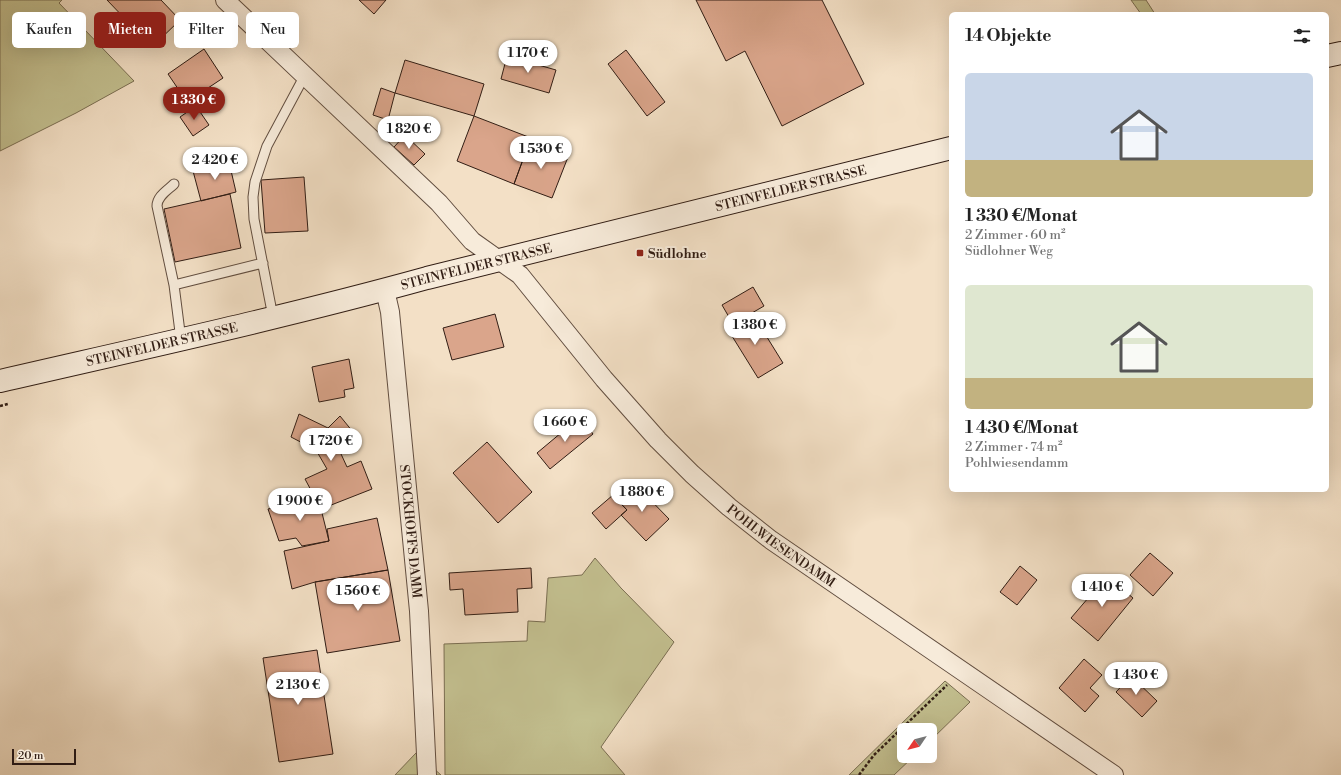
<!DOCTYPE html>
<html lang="de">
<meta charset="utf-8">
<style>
body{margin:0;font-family:"Libre Bodoni",serif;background:#f6f6f6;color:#222;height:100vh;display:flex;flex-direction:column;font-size:15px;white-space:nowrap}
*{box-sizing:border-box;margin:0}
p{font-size:13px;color:#767676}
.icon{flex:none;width:22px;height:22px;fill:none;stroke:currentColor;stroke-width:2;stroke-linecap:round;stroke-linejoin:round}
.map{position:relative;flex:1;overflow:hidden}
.details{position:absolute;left:949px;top:12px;width:380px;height:480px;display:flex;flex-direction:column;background:#fff;border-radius:6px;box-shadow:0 4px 16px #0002}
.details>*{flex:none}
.guide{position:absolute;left:12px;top:12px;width:380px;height:36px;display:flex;gap:8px}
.needle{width:26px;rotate:235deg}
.fabs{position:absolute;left:897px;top:723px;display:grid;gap:8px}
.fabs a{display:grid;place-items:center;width:40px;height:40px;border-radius:6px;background:#fff;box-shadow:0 4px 16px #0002;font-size:20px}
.scale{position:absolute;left:12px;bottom:10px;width:64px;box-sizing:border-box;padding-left:4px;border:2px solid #311d14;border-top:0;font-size:11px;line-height:14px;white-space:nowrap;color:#311d14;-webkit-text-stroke:3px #f7ebda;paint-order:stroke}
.price{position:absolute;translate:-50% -34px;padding:0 9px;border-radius:14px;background:#fff;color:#222;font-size:13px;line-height:26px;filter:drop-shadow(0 1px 2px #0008)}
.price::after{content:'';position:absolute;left:50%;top:24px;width:12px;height:9px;margin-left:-6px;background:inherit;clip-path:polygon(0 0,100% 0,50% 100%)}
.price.current{background:#8f2418;color:#fff}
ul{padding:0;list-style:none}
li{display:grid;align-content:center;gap:8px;height:212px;padding:0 16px}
li span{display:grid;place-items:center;height:124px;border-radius:6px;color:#555}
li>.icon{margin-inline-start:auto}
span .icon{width:72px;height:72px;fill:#fffc;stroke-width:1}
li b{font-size:17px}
h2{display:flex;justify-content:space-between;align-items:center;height:48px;padding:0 16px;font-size:17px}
.chip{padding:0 14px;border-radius:6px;background:#fff;box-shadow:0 4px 16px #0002;font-size:14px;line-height:36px}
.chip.current{background:#8f2418;color:#fff}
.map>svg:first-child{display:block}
.green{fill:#c3c090;stroke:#7a6e52}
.building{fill:#daa58b;stroke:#311d14}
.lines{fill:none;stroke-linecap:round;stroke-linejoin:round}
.lane-casing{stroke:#624e40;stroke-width:11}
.street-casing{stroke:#624e40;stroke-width:20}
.secondary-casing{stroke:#311d14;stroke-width:24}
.path{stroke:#311d14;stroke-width:2.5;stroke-dasharray:3 2;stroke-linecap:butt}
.lane{stroke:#f7ebda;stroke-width:9}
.street{stroke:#f7ebda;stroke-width:18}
.secondary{stroke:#f7ebda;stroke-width:22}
.poi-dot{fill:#8f2418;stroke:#f7ebda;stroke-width:1.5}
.labels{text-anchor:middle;stroke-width:4;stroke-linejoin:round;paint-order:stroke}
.street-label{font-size:13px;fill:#311d14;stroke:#f7ebda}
.poi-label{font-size:13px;font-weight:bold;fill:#311d14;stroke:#f7ebda;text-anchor:start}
</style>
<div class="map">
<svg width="1341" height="775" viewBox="0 0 1341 775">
<rect width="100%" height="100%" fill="#f3e0c6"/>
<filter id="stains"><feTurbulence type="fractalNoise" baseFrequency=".005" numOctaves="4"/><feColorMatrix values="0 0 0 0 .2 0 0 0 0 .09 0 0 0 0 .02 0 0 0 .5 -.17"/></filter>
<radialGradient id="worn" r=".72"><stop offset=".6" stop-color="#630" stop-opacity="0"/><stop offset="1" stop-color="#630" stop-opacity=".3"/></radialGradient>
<path class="green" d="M 0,0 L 62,0 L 59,3 L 134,81 L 76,113 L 0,151 Z
M 1131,0 L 1146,0 L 1155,14 L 1141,14 Z
M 595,558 L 621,588 L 674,642 L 601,747 L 625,775 L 445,775 L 444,644 L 527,641 L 528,621 L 545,622 L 548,578 L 582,575 Z
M 945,681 L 970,702 L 930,741 L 930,730 L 904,730 L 904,756 L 914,756 L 894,775 L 849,775 Z
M 416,753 L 441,775 L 395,775 Z"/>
<path class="building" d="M 107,0 L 161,0 L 180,20 L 152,47 Z
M 359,0 L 386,0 L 374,14 Z
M 696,0 L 822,0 L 864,84 L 782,126 L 745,51 L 726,61 Z
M 204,49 L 223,78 L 187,102 L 168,74 Z
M 626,50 L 665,102 L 647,116 L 608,64 Z
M 507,56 L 556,70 L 549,93 L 501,79 Z
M 405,60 L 484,84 L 474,116 L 395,93 Z
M 381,88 L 395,93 L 388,120 L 373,115 Z
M 196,106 L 209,125 L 193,136 L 180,117 Z
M 474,116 L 531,138 L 514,184 L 457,161 Z
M 405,135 L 425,154 L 414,165 L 394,147 Z
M 529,143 L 568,157 L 552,198 L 514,184 Z
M 229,162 L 236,192 L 201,201 L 193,171 Z
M 304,177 L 308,231 L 265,233 L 261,180 Z
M 230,194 L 241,248 L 175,262 L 164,209 Z
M 753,287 L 764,306 L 733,324 L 722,305 Z
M 752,313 L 783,363 L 758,378 L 727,328 Z
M 495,314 L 504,347 L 452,360 L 443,328 Z
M 349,359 L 354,388 L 344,390 L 345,397 L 319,402 L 312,367 Z
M 299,414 L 328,428 L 340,416 L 353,432 L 336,443 L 347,467 L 361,461 L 372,489 L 321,509 L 305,479 L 327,469 L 316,450 L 291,437 Z
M 580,417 L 593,434 L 550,469 L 537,453 Z
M 487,442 L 532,492 L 498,523 L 453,473 Z
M 635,484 L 669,519 L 646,541 L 621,515 L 627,510 L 618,501 Z
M 613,495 L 627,510 L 606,529 L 592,513 Z
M 316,498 L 321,509 L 329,541 L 302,546 L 296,538 L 279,541 L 268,509 Z
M 377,518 L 388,570 L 315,582 L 292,589 L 284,551 L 329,541 L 327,529 Z
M 1150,553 L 1173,573 L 1153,596 L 1130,575 Z
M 1020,566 L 1037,580 L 1017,605 L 1000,592 Z
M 531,568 L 532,588 L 517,589 L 518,612 L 465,615 L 463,589 L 450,590 L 449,573 Z
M 388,570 L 400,641 L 327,653 L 315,582 Z
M 1107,576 L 1133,598 L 1098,641 L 1071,618 Z
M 317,650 L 333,754 L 279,762 L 263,658 Z
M 1084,659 L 1102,675 L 1090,688 L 1099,696 L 1085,712 L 1059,688 Z
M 1131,676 L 1157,701 L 1142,717 L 1116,692 Z"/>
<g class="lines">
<g class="lane-casing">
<path id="lane" d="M 174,285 L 157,206 C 157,196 168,190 174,184
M 273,317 L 254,219 L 253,197 L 255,182 L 267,146 L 305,75
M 181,340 L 174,285 L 263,263"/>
</g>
<g class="street-casing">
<g id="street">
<path id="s1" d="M 225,0 L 439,203 L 472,241 L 520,275 L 604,379 L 658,440 L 692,474 L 729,507 L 771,540 L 1114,775"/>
<path id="s2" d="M 385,290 L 390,312 L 419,611 L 427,775"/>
</g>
</g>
<g class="secondary-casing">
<g id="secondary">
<path d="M 1327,56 L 1341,53"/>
<path id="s3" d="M 0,381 C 143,348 286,317 427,278 L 951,148"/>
</g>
</g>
<path class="path" d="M 0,406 L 8,404
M 859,775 L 874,755 L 947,685"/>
<use href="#lane" class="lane"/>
<use href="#street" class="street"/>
<use href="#secondary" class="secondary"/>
</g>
<rect class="poi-dot" x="636" y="249" width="8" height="8" rx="2"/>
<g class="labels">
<g class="street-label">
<text dy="5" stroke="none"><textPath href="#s3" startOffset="814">STEINFELDER STRASSE</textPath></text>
<text dy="5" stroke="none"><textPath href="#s3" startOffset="490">STEINFELDER STRASSE</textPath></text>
<text dy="5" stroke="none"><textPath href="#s3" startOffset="166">STEINFELDER STRASSE</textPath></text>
<text dy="5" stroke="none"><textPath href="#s2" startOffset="243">STOCKHOFFS DAMM</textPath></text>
<text dy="5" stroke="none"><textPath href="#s1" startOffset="782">POHLWIESENDAMM</textPath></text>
</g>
<g class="poi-label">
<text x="648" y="258">Südlohne</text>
</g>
</g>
<rect width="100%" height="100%" filter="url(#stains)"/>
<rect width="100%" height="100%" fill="url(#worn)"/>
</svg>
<div class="fabs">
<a><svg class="needle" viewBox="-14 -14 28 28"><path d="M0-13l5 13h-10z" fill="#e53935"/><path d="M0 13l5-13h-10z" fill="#767676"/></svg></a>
</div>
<div class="scale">20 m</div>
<b class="price" style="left:528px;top:74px">1 170 €</b>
<b class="price current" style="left:194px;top:121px">1 330 €</b>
<b class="price" style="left:409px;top:150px">1 820 €</b>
<b class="price" style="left:541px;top:170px">1 530 €</b>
<b class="price" style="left:215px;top:181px">2 420 €</b>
<b class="price" style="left:755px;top:346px">1 380 €</b>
<b class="price" style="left:565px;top:443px">1 660 €</b>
<b class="price" style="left:331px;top:462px">1 720 €</b>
<b class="price" style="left:642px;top:513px">1 880 €</b>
<b class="price" style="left:300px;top:522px">1 900 €</b>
<b class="price" style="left:1102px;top:608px">1 410 €</b>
<b class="price" style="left:358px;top:612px">1 560 €</b>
<b class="price" style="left:1136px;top:696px">1 430 €</b>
<b class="price" style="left:298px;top:706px">2 130 €</b>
<div class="guide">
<a class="chip">Kaufen</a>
<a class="chip current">Mieten</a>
<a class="chip">Filter</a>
<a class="chip">Neu</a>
</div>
<section class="details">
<h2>14 Objekte<svg class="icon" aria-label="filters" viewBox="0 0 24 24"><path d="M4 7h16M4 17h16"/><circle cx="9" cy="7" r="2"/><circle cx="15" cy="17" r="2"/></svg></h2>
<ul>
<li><span style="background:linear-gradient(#c9d6e8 70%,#c2b280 0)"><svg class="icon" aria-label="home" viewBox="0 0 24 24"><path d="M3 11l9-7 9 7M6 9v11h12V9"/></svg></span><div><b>1 330 €/Monat</b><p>2 Zimmer · 60 m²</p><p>Südlohner Weg</p></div></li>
<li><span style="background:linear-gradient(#dfe7d0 75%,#c2b280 0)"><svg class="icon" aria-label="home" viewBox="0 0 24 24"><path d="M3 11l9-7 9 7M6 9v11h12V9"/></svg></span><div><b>1 430 €/Monat</b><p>2 Zimmer · 74 m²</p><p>Pohlwiesendamm</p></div></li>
</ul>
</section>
</div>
